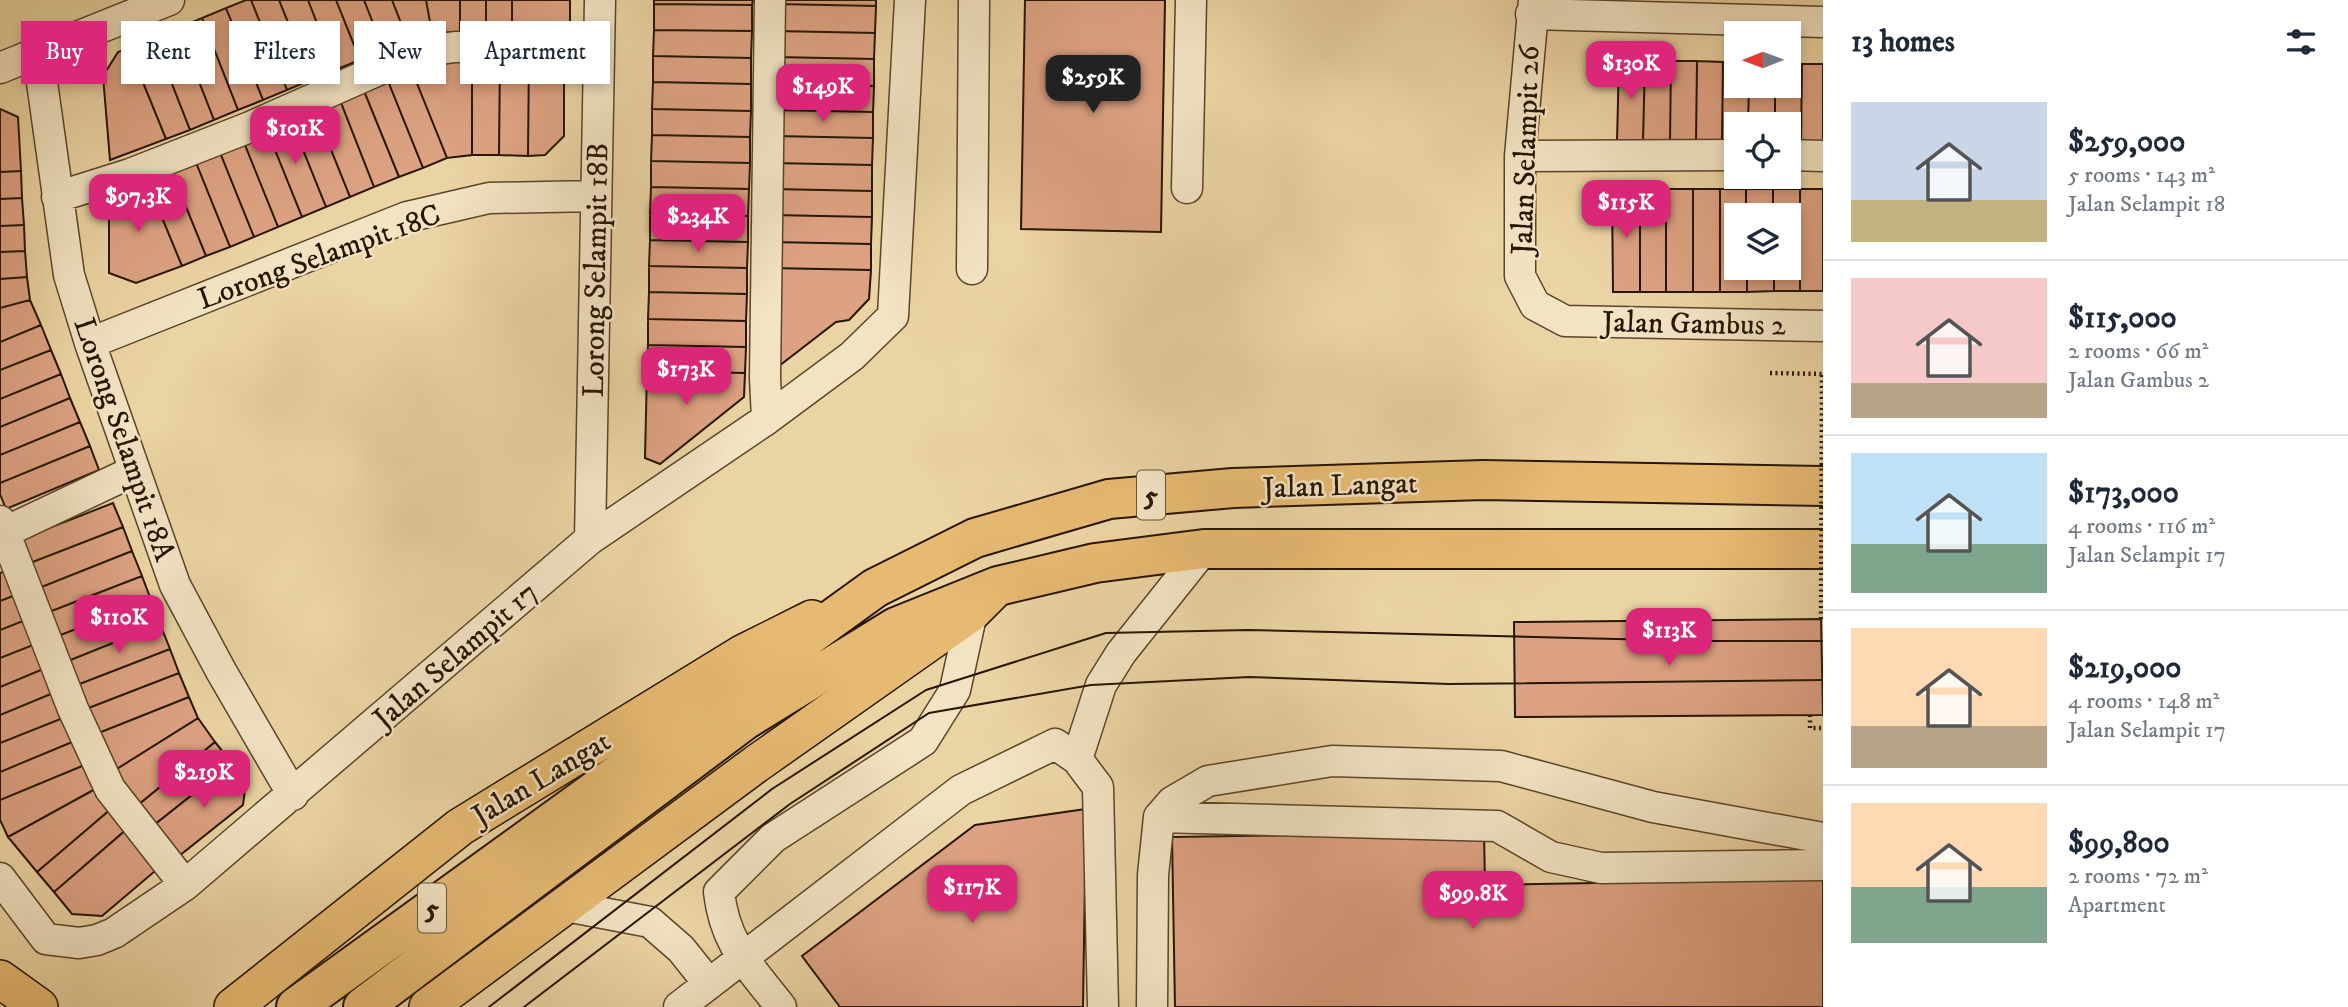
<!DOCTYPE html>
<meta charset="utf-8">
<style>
body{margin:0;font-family:"IM FELL DW Pica",serif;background:#f6f6f7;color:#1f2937;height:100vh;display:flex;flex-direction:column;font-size:26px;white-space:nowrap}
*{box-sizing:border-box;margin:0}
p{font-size:23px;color:#747a83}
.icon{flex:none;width:38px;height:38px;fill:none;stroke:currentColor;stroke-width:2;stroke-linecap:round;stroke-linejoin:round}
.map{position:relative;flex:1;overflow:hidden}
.details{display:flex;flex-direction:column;background:#fff;width:525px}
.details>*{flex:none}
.guide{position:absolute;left:21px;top:21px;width:665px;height:63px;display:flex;gap:14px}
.needle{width:46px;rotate:269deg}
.buttons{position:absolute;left:1724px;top:21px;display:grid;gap:14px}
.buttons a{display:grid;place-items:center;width:77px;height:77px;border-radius:0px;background:#fff;box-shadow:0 4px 10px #0003;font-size:35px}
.price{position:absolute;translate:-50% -60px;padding:0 16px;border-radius:14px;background:#db2777;color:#fff;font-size:23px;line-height:46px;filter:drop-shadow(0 2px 4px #0008)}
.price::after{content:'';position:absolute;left:50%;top:42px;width:21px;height:16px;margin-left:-10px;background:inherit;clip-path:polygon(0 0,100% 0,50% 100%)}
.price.current{background:#222;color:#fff}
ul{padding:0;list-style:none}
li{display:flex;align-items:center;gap:21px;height:175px;padding:0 28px}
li+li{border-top:2px solid #e0e1e3}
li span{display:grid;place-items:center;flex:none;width:196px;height:140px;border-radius:0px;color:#555}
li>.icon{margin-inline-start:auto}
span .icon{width:84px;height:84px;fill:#fffc;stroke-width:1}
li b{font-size:30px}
h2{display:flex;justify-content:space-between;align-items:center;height:84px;padding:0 28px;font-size:30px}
.chip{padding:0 24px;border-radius:0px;background:#fff;box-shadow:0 4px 10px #0003;font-size:24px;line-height:63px}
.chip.current{background:#db2777;color:#fff}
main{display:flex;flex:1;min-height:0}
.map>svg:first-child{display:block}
.building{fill:#dda282;stroke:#281500;stroke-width:2}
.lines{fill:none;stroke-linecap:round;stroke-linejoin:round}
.minor-casing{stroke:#594529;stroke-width:33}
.major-casing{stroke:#281500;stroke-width:40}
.highway-casing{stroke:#281500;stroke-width:42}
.path{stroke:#281500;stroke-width:4.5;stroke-dasharray:2 3.5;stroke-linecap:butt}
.minor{stroke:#f2e3c3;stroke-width:30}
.major{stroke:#e6ba72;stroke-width:37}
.highway{stroke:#e6ba72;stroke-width:38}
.tram{stroke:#281500;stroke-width:2}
.path-bridge{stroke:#281500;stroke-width:4.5;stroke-dasharray:2 3.5;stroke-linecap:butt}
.labels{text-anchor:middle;stroke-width:5;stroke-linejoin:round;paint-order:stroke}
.shield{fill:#f2e3c3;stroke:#65533a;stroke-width:2}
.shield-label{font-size:28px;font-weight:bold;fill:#281500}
.street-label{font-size:30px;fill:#281500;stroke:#f2e3c3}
</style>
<main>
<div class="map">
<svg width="1823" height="1007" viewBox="0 0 1823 1007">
<rect width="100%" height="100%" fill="#ebd4a3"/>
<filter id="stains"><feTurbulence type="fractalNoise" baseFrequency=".00286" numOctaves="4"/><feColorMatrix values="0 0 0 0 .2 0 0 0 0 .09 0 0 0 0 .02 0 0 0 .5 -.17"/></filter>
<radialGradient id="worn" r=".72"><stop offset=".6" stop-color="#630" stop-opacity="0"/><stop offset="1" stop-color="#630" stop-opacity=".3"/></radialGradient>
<path class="building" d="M 246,0 L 251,0 L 287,90 L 263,100 L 226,8 Z
M 251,0 L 279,0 L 311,80 L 287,90 Z
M 279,0 L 308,0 L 335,70 L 311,80 Z
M 308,0 L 336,0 L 360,60 L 335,70 Z
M 336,0 L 364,0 L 384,51 L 360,60 Z
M 364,0 L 392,0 L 408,41 L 384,51 Z
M 392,0 L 426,0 L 432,33 L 408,41 Z
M 426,0 L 460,0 L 460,32 L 432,33 Z
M 460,0 L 486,0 L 486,32 L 460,32 Z
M 486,0 L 512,0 L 512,32 L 486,32 Z
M 512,0 L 570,0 L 570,33 L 512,32 Z
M 654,0 L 753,0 L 752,5 L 654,4 Z
M 776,0 L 876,0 L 876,6 L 776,4 Z
M 1025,0 L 1165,0 L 1161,232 L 1021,229 Z
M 654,4 L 752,5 L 752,31 L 654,30 Z
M 776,4 L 876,6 L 875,33 L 776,31 Z
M 226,8 L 263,100 L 238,110 L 202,18 Z
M 202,18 L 238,110 L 214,120 L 178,28 Z
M 178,28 L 214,120 L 190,130 L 154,38 Z
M 654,30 L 752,31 L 751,58 L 653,56 Z
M 776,31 L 875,33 L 874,59 L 775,57 Z
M 154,38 L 190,130 L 166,139 L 129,48 Z
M 129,48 L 166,139 L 110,160 L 103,76 L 118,52 Z
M 472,55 L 472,155 L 447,158 L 410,66 Z
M 472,55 L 500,55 L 499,155 L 472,155 Z
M 500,55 L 529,55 L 528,156 L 499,155 Z
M 529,55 L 564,56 L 564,136 L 545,155 L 528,156 Z
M 653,56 L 751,58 L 751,84 L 653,82 Z
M 775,57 L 874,59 L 874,86 L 775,84 Z
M 1619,60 L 1645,60 L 1643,142 L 1617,142 Z
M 1645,60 L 1671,61 L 1670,143 L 1643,142 Z
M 1671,61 L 1697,61 L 1696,144 L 1670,143 Z
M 1697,61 L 1723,62 L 1722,144 L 1696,144 Z
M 1723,62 L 1736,62 L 1736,86 L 1749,86 L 1748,124 L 1736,124 L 1736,145 L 1722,144 Z
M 1788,63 L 1802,64 L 1801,146 L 1788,146 L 1788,124 L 1775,124 L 1775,86 L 1788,86 Z
M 1802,64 L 1823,64 L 1823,146 L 1801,146 Z
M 410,66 L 447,158 L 423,168 L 386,76 Z
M 386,76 L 423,168 L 399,177 L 362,86 Z
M 653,82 L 751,84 L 751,111 L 652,109 Z
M 775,84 L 874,86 L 873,112 L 774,110 Z
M 362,86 L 399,177 L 374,187 L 338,95 Z
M 1749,86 L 1775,86 L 1775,124 L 1748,124 Z
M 338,95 L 374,187 L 350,197 L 313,105 Z
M 313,105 L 350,197 L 326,207 L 289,115 Z
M 0,109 L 18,117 L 21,171 L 0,172 Z
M 652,109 L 751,111 L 750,137 L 652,135 Z
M 774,110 L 873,112 L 873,138 L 774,136 Z
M 289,115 L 326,207 L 302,217 L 265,125 Z
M 265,125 L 302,217 L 278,227 L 241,135 Z
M 241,135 L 278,227 L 254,237 L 217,145 Z
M 652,135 L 750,137 L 750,163 L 651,161 Z
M 774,136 L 873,138 L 872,165 L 773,163 Z
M 217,145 L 254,237 L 230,247 L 193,155 Z
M 193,155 L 230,247 L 206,256 L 169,165 Z
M 651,161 L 750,163 L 749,189 L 651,187 Z
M 773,163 L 872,165 L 872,191 L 773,189 Z
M 169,165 L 206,256 L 182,266 L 144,174 Z
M 21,171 L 22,198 L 0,199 L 0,172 Z
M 144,174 L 182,266 L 136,283 L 109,273 L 109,189 Z
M 651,187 L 749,189 L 748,216 L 650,214 Z
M 773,189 L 872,191 L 872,217 L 772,215 Z
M 1612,189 L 1640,189 L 1640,292 L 1613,292 Z
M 1640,189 L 1666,189 L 1666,292 L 1640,292 Z
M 1666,189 L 1693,189 L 1693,292 L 1666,292 Z
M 1693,189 L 1720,189 L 1720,292 L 1693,292 Z
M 1720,189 L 1746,189 L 1746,215 L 1736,215 L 1736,268 L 1747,268 L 1747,292 L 1720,292 Z
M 1746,189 L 1773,189 L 1773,215 L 1746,215 Z
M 1773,189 L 1800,189 L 1800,291 L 1774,291 L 1774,268 L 1788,268 L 1788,215 L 1773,215 Z
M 1800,189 L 1823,189 L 1823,291 L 1800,291 Z
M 22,198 L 24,225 L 0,226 L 0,199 Z
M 650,214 L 748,216 L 748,242 L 650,240 Z
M 772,215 L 872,217 L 871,244 L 772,242 Z
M 24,225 L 25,251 L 0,252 L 0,226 Z
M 650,240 L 748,242 L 747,268 L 649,266 Z
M 772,242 L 871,244 L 871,270 L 771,268 Z
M 25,251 L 27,277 L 0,279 L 0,252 Z
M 649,266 L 747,268 L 747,294 L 649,292 Z
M 771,268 L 871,270 L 869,299 L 849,320 L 836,322 L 770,373 Z
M 1747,268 L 1774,268 L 1774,291 L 1747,292 Z
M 27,277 L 30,300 L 0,308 L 0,279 Z
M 649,292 L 747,294 L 746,321 L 648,319 Z
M 30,300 L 41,325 L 0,342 L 0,308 Z
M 648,319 L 746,321 L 746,347 L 648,345 Z
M 41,325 L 51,350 L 0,370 L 0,342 Z
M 648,345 L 746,347 L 745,373 L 647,371 Z
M 51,350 L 61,374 L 0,399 L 0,370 Z
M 647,371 L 745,373 L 744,397 L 660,464 L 645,458 Z
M 61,374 L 70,398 L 0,427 L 0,399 Z
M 70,398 L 80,422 L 0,455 L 0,427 Z
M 80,422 L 90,446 L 0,483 L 0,455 Z
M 90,446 L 99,470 L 6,509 L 0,494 L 0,483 Z
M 113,503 L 123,527 L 30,563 L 21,539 Z
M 123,527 L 132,551 L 39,588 L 30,563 Z
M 132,551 L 142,576 L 49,612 L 39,588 Z
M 8,570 L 18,594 L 0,601 L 0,573 Z
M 142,576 L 151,600 L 58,636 L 49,612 Z
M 18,594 L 28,619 L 0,630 L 0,601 Z
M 151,600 L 160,624 L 68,661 L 58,636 Z
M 28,619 L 38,643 L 0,658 L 0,630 Z
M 1821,619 L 1823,715 L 1515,717 L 1514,622 Z
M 160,624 L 170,649 L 77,685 L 68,661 Z
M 38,643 L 48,667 L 0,687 L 0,658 Z
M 170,649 L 179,673 L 86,709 L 77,685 Z
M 48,667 L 58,691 L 0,715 L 0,687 Z
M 179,673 L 189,697 L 96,734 L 86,709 Z
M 58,691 L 68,716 L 0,743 L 0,715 Z
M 189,697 L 198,718 L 112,772 L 96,734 Z
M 68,716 L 77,740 L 0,772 L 0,743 Z
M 198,718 L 215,742 L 138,805 L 112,772 Z
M 77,740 L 87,764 L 0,800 L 0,772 Z
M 215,742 L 232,763 L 154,825 L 138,805 Z
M 232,763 L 246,781 L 243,805 L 179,856 L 154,825 Z
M 87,764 L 97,788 L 8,837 L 0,820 L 0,800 Z
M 97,788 L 112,808 L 37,872 L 8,837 Z
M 112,808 L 128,828 L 54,892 L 37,872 Z
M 1086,809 L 1083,1007 L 840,1007 L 802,956 L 975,825 Z
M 128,828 L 161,866 L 102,916 L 72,914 L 54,892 Z
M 1484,832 L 1485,885 L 1823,879 L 1823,1007 L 1175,1007 L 1172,837 Z"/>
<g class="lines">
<g class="minor-casing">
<path id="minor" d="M 1534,0 L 1520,156 L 1520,276 L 1535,305 L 1565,321 L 1823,326
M 1531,14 L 1823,22
M 38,54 L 69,275 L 90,343 L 175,585 L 221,671 L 293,795
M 0,68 L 169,0
M 1788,155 L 1823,156
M 1520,156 L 1736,155
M 1187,188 L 1191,0
M 57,197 L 130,174 L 250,127 L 419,52 L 455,47 L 599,46
M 972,269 L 974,0
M 90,343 L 407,217 L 489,198 L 596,196
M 767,419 L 765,378 L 770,0
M 0,521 L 73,709 L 110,789 L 185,885
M 5,532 L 134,471
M 590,539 L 600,0
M 1077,759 L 1101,685 L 1121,653 L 1204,549
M 1159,817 L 1497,826 L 1551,857 L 1601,868 L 1823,865
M 0,878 L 46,939 L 79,943 L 97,940 L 114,933 L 185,885 L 590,539 L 767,419 L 852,356 L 893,316 L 910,0
M 566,906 L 650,922 L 681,949 L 709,984
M 679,1007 L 961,790 L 1055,744 L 1077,759 L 1098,787 L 1103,1007
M 781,1007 C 750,967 725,945 719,892 L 773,838 L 923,741 L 955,690 L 972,612
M 1152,1007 L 1153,875 L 1159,817 L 1172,802 L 1208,781 L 1332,761 L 1501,766 L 1653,807 L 1823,838"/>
</g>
<g class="major-casing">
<path id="major" d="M 0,979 L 39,1007
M 233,1007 L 460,827 L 742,654 L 812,619
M 428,1007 L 756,764 L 972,612 L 992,592"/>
</g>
<g class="highway-casing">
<path id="highway" d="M 296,1007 L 875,588 L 975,538 L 1109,499 L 1233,488 L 1483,480 L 1823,486
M 363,1007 L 745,720 L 896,627 L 998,586 L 1095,563 L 1204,549 L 1823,549"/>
</g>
<path class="path" d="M 1770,373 L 1823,374
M 1810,715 L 1810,728 L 1823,728"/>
<use href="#minor" class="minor"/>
<use href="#major" class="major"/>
<use href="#highway" class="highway"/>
<path class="tram" d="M 489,1007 L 772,789 L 926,690 L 1106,633 L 1248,630 L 1698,641 L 1823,641
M 524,1007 L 790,804 L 929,713 L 1091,685 L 1249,677 L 1449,684 L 1823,680"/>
<path class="path-bridge" d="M 1821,619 L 1822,374"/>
</g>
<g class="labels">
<g class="shield">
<rect x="1137" y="470.5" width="28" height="49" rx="5"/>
<rect x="418" y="883.5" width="28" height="49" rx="5"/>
</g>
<g class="shield-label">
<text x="1151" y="505">5</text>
<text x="432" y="918">5</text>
</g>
<g class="street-label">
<text transform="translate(1525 150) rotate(-88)" y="10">Jalan Selampit 26</text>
<text transform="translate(319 256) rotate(-20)" y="10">Lorong Selampit 18C</text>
<text transform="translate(595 270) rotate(-89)" y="10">Lorong Selampit 18B</text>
<text transform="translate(1694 323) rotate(1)" y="10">Jalan Gambus 2</text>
<text transform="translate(125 439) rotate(71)" y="10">Lorong Selampit 18A</text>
<text transform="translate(1340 485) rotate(-2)" y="10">Jalan Langat</text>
<text transform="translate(455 655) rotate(-41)" y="10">Jalan Selampit 17</text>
<text transform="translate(541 778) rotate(-31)" y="10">Jalan Langat</text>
</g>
</g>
<rect width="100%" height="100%" filter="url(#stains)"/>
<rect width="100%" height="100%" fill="url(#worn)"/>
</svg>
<div class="buttons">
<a><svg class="needle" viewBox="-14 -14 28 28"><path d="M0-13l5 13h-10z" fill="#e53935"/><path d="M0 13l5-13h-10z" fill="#747a83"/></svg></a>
<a><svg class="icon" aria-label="locate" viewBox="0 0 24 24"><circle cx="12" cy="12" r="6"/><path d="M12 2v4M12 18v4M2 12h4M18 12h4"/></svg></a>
<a><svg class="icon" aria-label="layers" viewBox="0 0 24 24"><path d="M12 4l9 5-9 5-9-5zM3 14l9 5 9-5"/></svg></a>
</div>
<b class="price" style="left:1631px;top:101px">$130K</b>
<b class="price current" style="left:1093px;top:115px">$259K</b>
<b class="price" style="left:823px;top:124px">$149K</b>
<b class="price" style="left:295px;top:166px">$101K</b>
<b class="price" style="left:138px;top:234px">$97.3K</b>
<b class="price" style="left:1626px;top:240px">$115K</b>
<b class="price" style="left:698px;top:254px">$234K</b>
<b class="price" style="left:686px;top:407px">$173K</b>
<b class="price" style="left:119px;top:655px">$110K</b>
<b class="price" style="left:1669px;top:668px">$113K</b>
<b class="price" style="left:204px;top:810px">$219K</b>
<b class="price" style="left:972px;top:925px">$117K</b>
<b class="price" style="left:1473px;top:931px">$99.8K</b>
<div class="guide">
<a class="chip current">Buy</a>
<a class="chip">Rent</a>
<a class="chip">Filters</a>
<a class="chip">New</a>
<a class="chip">Apartment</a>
</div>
</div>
<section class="details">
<h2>13 homes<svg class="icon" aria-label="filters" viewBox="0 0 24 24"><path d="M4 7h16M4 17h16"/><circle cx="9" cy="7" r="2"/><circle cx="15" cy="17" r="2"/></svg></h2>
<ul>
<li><span style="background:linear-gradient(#c9d6e8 70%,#c2b280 0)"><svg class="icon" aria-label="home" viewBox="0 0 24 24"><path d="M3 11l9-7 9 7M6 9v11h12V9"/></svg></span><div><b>$259,000</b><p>5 rooms · 143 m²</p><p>Jalan Selampit 18</p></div></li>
<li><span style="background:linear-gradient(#f6c9c9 75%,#b9a48a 0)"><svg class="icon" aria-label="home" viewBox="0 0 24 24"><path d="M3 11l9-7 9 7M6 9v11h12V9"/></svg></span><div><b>$115,000</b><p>2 rooms · 66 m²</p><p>Jalan Gambus 2</p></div></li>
<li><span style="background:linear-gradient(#bfe0f5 65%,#7fa58c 0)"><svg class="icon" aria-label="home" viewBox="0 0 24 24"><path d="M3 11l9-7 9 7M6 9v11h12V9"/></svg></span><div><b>$173,000</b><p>4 rooms · 116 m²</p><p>Jalan Selampit 17</p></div></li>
<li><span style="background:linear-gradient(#ffd9b3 70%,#b9a48a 0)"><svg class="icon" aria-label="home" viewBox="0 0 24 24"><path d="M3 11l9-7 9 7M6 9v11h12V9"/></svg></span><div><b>$219,000</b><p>4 rooms · 148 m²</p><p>Jalan Selampit 17</p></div></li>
<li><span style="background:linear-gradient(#ffd9b3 60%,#7fa58c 0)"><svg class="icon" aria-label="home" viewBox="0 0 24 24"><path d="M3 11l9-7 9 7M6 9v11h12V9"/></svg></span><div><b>$99,800</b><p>2 rooms · 72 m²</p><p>Apartment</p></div></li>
</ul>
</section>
</main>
